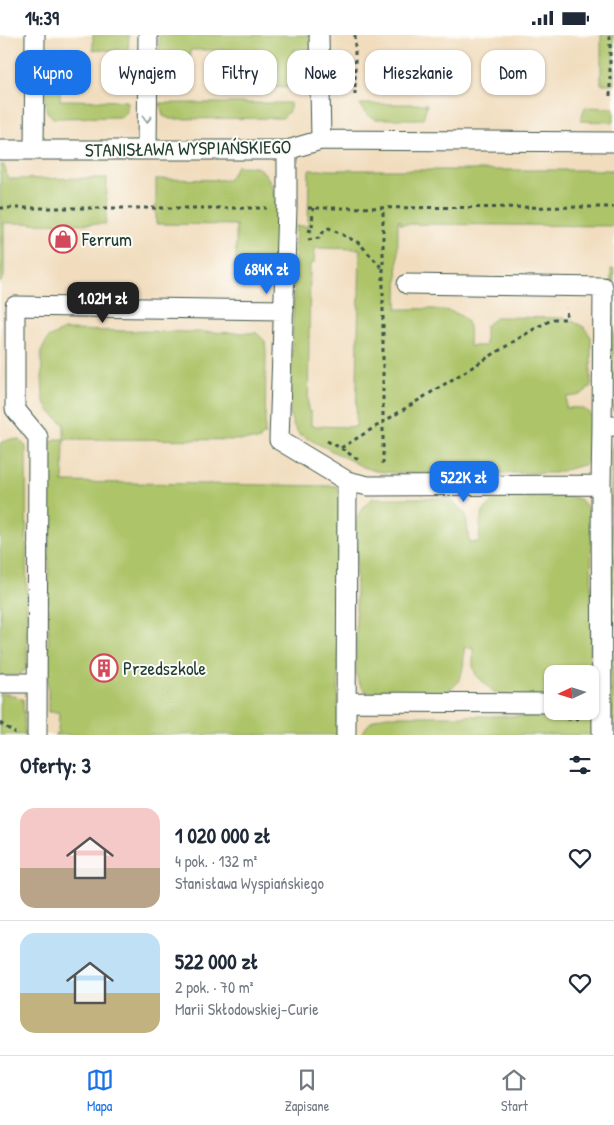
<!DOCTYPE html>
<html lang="pl">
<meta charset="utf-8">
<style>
body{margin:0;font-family:"Patrick Hand",sans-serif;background:#f2f2f3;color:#1f2937;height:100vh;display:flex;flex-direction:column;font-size:19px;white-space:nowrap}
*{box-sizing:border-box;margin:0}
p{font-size:16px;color:#747a83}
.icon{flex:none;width:28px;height:28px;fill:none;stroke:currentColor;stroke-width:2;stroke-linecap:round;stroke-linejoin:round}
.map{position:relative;height:700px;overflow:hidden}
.drawer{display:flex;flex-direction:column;background:#fff;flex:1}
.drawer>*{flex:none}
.banner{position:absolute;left:15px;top:15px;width:585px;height:45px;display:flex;gap:10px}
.needle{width:32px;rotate:266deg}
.controls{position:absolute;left:544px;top:630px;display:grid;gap:10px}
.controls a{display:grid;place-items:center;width:55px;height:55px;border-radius:10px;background:#fff;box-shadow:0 1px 4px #0004;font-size:25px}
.price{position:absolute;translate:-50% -42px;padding:0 11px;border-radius:10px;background:#1a73e8;color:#fff;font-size:16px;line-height:32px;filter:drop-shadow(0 1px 2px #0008)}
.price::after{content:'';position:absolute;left:50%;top:30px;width:15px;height:11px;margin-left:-8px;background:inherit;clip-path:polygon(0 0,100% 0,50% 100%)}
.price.on{background:#222;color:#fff}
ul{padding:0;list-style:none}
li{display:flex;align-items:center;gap:15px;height:125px;padding:0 20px}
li+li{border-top:1px solid #e0e1e3}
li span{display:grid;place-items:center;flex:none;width:140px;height:100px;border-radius:15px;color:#555}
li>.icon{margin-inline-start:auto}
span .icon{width:60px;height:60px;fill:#fffc;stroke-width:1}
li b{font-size:21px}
h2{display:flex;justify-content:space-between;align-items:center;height:60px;padding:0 20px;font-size:21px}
.pill{padding:0 18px;border-radius:15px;background:#fff;box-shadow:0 1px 4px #0004;font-size:18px;line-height:45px}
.pill.on{background:#1a73e8;color:#fff}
.status{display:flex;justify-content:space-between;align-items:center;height:35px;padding:0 25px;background:#fff;direction:ltr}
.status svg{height:14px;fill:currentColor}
.dock{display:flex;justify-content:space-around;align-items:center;height:70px;border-top:1px solid #e0e1e3;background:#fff;font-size:14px;color:#747a83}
.dock a{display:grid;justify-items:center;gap:2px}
.dock .on{color:#1a73e8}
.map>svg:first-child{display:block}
.green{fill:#adc469;stroke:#66804e;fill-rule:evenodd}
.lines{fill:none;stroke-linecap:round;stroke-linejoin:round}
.minor-casing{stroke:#3e5549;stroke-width:21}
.path{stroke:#3e5549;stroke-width:3;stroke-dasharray:4 4;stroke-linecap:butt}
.minor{stroke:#fff;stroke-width:19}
.oneway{stroke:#8f9e9a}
.labels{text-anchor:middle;stroke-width:4;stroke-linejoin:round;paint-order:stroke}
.street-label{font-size:19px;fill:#1f3d34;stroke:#fdfcf7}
.poi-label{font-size:19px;fill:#1f3d34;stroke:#fdfcf7;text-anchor:start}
</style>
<div class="status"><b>14:39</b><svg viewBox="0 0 49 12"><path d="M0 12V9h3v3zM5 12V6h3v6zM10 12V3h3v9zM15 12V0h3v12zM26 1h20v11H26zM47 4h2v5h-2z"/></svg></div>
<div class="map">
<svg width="614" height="700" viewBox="0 0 614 700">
<rect width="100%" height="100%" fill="#fdfcf7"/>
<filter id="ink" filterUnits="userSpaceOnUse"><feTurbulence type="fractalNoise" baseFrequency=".02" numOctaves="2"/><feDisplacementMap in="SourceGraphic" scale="10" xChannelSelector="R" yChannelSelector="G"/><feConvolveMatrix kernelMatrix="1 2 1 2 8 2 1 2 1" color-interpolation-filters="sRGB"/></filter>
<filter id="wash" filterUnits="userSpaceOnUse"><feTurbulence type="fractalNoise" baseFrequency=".0096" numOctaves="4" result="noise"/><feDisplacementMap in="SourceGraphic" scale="20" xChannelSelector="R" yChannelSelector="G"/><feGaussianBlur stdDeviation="1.12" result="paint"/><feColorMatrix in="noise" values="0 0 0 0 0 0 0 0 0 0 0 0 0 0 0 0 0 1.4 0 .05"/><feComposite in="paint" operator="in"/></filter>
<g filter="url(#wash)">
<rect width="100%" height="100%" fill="#f1ddbe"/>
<path class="green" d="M 93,0 L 129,0 L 128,15 L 93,15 Z
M 159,0 L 314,0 L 314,15 L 294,14 L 294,53 L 264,52 L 264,15 L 190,15 L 190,53 L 159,52 Z
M 601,0 L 614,0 L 614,49 L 601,49 Z
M 52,14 L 61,14 L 60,65 L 127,66 L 127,77 L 122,82 L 53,83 L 47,77 L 45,68 L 46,23 L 47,17 Z
M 160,68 L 290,68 C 291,75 288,78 282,83 L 170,84 L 163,81 Z
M 360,69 L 427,69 L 423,84 L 375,84 L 367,80 Z
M 585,72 L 614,73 L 614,87 L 580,86 Z
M 0,130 L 4,130 L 8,144 L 107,143 L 106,189 L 4,188 L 4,242 L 0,248 Z
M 237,131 C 244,132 254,130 260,134 C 285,152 277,217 276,244 L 236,243 L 236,190 L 156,189 L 156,144 L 228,145 Z
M 309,135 L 614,135 L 614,191 L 400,189 L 400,185 L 398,185 L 397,274 C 416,275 463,268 469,292 C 470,298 469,305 469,311 L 485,311 L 485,291 L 497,282 L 566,283 L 584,292 L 591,302 L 591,350 C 585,361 578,361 567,362 L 566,373 C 577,373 586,371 592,382 L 591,424 L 583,430 L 554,438 L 395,438 L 376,436 L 363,432 L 299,399 L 293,390 L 290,379 L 295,212 L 296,191 L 308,191 ZM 315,213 L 360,214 L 356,392 L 311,391 L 311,377 L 308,376 L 310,229 L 314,228 Z
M 611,234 L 614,234 L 614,377 L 611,368 Z
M 64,295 L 257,298 L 265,306 L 266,317 L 265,400 L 261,401 L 260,405 L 64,404 L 63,447 L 339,451 L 338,700 L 54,700 L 58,698 L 59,677 L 48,677 L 49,416 L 50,407 L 56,404 L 64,404 L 64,389 L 50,377 L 43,364 L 41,317 L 48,303 Z
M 11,404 L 20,405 L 26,412 L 27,633 L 19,640 L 0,641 L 0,408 Z
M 614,407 L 614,700 L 610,700 L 611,416 Z
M 569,461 C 584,464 586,469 592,483 L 590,646 L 590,639 L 552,639 L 552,661 L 504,660 L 494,657 L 476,640 L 473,631 L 473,612 L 464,613 C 465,662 444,660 403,659 C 395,659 375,661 368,657 C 360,653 358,647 356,639 L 356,487 C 359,476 364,470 373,463 L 450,463 L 466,480 L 469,507 L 479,507 C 481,486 477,478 496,464 Z
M 0,659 L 8,659 L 23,664 L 25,700 L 0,700 Z
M 388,681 L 578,681 L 589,682 L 592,688 L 592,700 L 362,700 C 366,688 376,682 388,681 Z"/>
</g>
<g filter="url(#ink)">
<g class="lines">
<g class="minor-casing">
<path id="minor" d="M 319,0 L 321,105
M 34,114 L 35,0
M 147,114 L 148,0
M 0,115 L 287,115 L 321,105 L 614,107
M 287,115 L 287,173 L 279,405 L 347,446 L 368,451 L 601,450 L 602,392 L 614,391
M 407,249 L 603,252 L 602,392
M 601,450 L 602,700
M 0,648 L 36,648
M 346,667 L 552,668
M 37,700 L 38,402 L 15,374 L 15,271 L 284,275
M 346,700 L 347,446"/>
</g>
<path class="path" d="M 355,60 L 355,0
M 610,61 L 610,0
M 0,173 L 267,173
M 308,173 L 614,172
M 308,195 L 312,196 L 313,173
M 308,205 L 319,203 L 324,196 L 329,193 L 359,208 L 382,233
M 327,406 L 341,413 L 360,426
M 341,413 L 539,291 L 554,284 L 566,284 L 567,273
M 383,429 L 383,173
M 567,684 L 581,684
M 0,688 L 15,698"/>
<use href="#minor" class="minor"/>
</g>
<defs><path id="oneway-chevron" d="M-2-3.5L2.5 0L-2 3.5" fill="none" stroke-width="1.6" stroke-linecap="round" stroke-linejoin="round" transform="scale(1.25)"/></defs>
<use class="oneway" href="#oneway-chevron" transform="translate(147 84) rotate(91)"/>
</g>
<defs>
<g id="shop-ring" transform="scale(1.4375)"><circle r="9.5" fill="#fdfcf7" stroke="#d1495b" stroke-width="1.5"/><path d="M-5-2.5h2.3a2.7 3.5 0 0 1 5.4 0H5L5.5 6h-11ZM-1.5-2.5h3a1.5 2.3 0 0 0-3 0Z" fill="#d1495b"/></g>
<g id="building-ring" transform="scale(1.4375)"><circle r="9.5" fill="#fdfcf7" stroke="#d1495b" stroke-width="1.5"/><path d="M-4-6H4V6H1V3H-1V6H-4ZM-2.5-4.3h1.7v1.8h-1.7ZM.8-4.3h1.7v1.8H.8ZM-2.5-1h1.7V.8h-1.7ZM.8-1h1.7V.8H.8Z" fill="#d1495b"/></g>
</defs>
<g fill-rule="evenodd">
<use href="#shop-ring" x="63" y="204"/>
<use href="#building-ring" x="104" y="633"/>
</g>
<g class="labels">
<g class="street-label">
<text transform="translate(188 113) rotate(-1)" y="7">STANISŁAWA WYSPIAŃSKIEGO</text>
</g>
<g class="poi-label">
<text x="82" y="211">Ferrum</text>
<text x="123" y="640">Przedszkole</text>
</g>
</g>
</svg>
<div class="controls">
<a><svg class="needle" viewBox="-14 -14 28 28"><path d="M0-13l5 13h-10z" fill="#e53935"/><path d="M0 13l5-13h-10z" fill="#747a83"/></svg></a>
</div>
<b class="price" style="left:267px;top:260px">684K zł</b>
<b class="price on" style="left:103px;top:289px">1.02M zł</b>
<b class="price" style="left:464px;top:468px">522K zł</b>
<div class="banner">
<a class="pill on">Kupno</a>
<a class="pill">Wynajem</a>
<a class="pill">Filtry</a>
<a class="pill">Nowe</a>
<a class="pill">Mieszkanie</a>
<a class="pill">Dom</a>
</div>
</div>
<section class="drawer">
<h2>Oferty: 3<svg class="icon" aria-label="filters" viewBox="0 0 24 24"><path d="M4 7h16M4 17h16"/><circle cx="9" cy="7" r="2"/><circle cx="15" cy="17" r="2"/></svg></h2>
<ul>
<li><span style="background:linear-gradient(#f6c9c9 60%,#b9a48a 0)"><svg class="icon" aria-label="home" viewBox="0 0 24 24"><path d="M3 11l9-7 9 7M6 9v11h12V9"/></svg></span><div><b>1 020 000 zł</b><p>4 pok. · 132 m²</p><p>Stanisława Wyspiańskiego</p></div><svg class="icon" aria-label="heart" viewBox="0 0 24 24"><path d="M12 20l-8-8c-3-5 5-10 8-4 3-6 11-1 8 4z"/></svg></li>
<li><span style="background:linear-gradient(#bfe0f5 60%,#c2b280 0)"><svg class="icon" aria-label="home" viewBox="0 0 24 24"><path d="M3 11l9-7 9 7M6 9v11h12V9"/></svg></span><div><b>522 000 zł</b><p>2 pok. · 70 m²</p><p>Marii Skłodowskiej-Curie</p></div><svg class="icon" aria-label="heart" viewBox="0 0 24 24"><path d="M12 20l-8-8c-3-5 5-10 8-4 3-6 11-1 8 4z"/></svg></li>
</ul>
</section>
<nav class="dock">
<a class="on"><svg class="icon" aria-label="map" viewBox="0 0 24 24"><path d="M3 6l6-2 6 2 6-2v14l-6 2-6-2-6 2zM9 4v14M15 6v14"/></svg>Mapa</a>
<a><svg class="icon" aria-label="saved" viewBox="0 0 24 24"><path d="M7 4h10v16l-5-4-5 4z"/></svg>Zapisane</a>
<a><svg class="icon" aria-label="home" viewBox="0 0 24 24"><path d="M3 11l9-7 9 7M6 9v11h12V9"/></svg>Start</a>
</nav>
